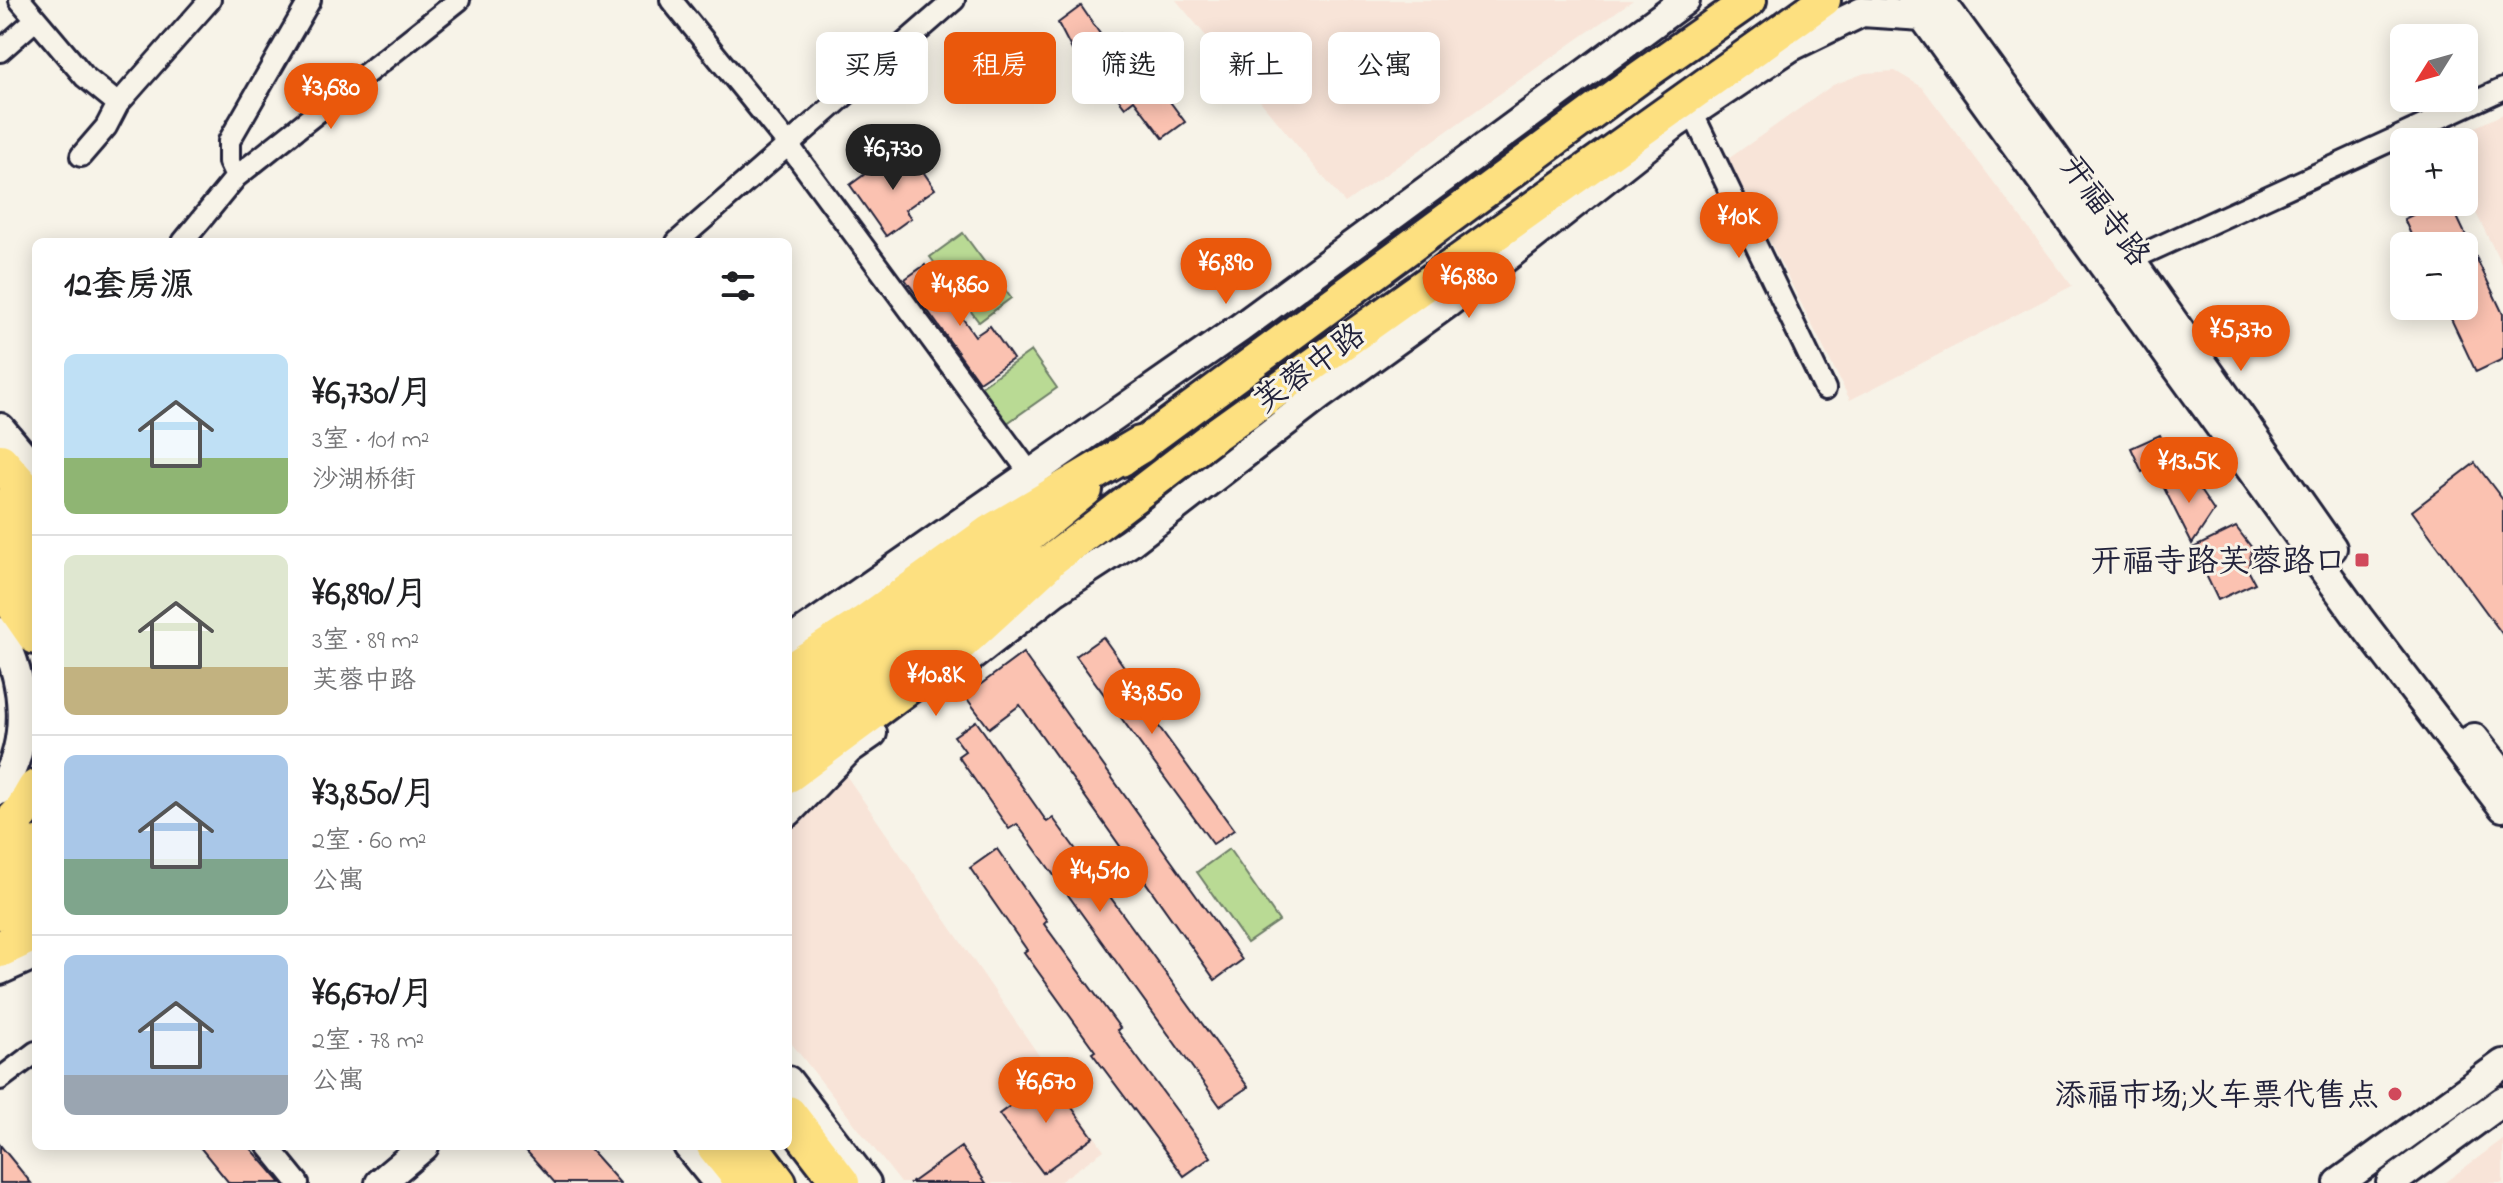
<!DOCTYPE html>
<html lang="zh">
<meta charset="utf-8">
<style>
body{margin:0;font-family:"Indie Flower","LXGW WenKai TC",sans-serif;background:#f6f6f6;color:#202124;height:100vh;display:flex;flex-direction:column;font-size:30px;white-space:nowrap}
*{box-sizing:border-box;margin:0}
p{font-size:26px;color:#757577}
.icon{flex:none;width:44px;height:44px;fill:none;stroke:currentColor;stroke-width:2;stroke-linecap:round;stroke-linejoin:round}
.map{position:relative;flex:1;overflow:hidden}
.details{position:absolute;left:32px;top:238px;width:760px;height:912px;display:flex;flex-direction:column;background:#fff;border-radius:12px;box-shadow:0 4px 20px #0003}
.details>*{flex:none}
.top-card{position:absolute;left:816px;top:32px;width:760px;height:72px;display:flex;gap:16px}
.needle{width:52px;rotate:233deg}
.tools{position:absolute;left:2390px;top:24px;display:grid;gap:16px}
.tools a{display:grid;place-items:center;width:88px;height:88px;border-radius:12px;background:#fff;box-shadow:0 4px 20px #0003;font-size:40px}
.price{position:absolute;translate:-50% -68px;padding:0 18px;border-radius:28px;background:#ea580c;color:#fff;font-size:26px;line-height:52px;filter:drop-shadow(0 2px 4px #0008)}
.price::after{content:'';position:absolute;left:50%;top:48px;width:24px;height:18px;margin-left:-12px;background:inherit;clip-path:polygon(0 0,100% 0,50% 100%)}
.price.current{background:#222;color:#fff}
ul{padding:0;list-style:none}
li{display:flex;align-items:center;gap:24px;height:200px;padding:0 32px}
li+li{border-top:2px solid #e0e0e0}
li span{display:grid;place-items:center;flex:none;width:224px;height:160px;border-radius:12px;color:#555}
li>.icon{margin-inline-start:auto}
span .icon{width:96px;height:96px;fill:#fffc;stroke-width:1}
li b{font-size:34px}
h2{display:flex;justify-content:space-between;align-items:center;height:96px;padding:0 32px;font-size:34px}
.chip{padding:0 28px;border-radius:12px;background:#fff;box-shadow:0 4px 20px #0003;font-size:28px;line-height:72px}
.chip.current{background:#ea580c;color:#fff}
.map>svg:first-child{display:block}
.built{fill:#f8e4d8}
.green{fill:#b9da94;stroke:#6e7e68;stroke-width:2}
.building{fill:#fbc2b1;stroke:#22223b;stroke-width:2}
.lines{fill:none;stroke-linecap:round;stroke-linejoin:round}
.street-casing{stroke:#22223b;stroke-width:26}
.secondary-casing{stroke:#22223b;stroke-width:34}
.primary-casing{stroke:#22223b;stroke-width:38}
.highway-casing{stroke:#22223b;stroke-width:42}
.street{stroke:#f7f3e8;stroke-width:20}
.secondary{stroke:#f7f3e8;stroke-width:28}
.primary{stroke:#fde080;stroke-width:32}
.highway{stroke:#fde080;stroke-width:36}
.poi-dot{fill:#d1495b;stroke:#f7f3e8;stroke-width:3}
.labels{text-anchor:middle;stroke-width:6;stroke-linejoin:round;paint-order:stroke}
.street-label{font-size:32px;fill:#22223b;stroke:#f7f3e8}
.poi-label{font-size:32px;fill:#22223b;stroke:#f7f3e8;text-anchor:end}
</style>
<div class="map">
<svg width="2503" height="1183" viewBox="0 0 2503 1183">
<rect width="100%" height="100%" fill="#f7f3e8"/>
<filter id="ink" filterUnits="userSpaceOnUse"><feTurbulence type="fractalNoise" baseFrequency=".0125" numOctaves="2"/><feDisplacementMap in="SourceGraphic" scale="16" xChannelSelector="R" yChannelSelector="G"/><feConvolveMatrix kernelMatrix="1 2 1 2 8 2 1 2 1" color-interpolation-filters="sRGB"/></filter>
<g filter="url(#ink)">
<path class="built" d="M 1176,0 L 1633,0 L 1345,203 Z
M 1895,71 L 1922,87 L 2072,286 L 1850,400 L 1728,159 L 1833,85 L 1865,73 Z
M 2503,114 L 2503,267 L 2464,189 L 2464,142 L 2443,142 Z
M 841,768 L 1104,1150 L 1058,1183 L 901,1183 L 788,1039 L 788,823 Z
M 2503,1139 L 2503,1183 L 2444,1183 Z"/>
<path class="green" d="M 963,233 L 1011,298 L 979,322 L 930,257 Z
M 1031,351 L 1057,388 L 1003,426 L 977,389 Z
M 1229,849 L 1279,921 L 1247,943 L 1197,872 Z"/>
<path class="building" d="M 1081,6 L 1107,44 L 1120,34 L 1185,122 L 1163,138 L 1134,100 L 1125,107 L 1084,55 L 1082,56 L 1076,47 L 1072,50 L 1058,23 Z
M 909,151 L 935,189 L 905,210 L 911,218 L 886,236 L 850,185 L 876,166 L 880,172 Z
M 2440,202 L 2450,202 L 2503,314 L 2503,359 L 2476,372 L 2445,306 L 2464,306 L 2464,246 L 2416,246 L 2404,219 Z
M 925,265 L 975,336 L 990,326 L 1013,359 L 979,382 L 905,279 Z
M 2160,435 L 2171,459 L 2142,472 L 2131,448 Z
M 2475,463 L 2503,500 L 2503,635 L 2412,511 Z
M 2160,480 L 2193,480 L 2214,511 L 2192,544 Z
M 2236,527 L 2252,548 L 2248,570 L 2255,583 L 2218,600 L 2193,548 Z
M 1103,637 L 1162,720 L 1157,724 L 1234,830 L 1213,844 L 1076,656 Z
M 1023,653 L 1242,960 L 1215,980 L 1020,705 L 989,728 L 965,696 Z
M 976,721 L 1047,822 L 1053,818 L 1248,1087 L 1220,1106 L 1017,824 L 1009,829 L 958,756 L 965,751 L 954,736 Z
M 997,849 L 1047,921 L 1044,924 L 1120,1028 L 1117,1030 L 1211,1157 L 1184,1176 L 1092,1053 L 1095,1051 L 1024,952 L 1027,950 L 970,868 Z
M 1050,1077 L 1093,1137 L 1043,1173 L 999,1114 Z
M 0,1145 L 31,1183 L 0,1183 Z
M 199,1146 L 249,1146 L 281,1183 L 229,1183 Z
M 522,1146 L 587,1146 L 620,1183 L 555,1183 Z
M 961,1147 L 986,1183 L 911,1183 Z"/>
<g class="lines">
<g class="street-casing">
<path id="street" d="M 20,0 L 85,77 L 118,104
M 671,0 L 787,143 L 1030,473
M 0,51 L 35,20
M 1692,112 L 1825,389
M 81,156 L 106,127 L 118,104 L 210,0
M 236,177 L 229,162 L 229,141 L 310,0
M 183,242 L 236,177 L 459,0
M 677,242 L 954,0
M 2130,260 L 2503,89
M 0,1079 L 36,1052
M 268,1146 L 298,1183"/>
</g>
<g class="secondary-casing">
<path id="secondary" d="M 1940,0 L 2130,260 L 2332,548
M 1912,1 L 2358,617 L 2503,807
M 0,428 L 36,471
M 0,632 C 26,680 32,743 0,790
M 788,643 L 1240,328 L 1685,0
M 943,679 L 1055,591 L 1129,543 L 1319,396 L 1448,303 L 1676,123 L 1790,47 L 1862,12 L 1923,16
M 2474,738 L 2503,775
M 788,812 L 849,749 L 872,733
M 0,970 L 36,954
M 788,1081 L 866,1183
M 688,1146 L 718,1183
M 380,1183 L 424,1146
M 2339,1183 L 2503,1064
M 2391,1183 L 2503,1101"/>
</g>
<g class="primary-casing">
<path id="primary" d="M 1121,460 L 1640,77 L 1750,0
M 788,707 C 894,645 992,568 1086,490
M 815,717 L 921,643 L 1045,565 L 1212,437 L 1824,0
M 0,888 L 36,870
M 0,913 L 36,896"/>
</g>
<g class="highway-casing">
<path id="highway" d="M 0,462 L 36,503
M 0,507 L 36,548
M 0,543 L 36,584
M 0,584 L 36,636
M 788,673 L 864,624 L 989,534 L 1140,445
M 788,740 L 835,706
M 788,774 L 938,663 L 1045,565
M 0,835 L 22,812 L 36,788
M 0,872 L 36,846
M 0,949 L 36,932
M 788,1114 L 841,1183
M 715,1146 L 745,1183
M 750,1146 L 778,1183"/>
</g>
<use href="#street" class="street"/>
<use href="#secondary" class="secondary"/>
<use href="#primary" class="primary"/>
<use href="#highway" class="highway"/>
</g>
</g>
<g class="poi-dot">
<rect x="2354" y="552" width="16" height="16" rx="4"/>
<circle cx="2395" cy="1094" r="8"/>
</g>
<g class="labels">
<g class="street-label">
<text transform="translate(2106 210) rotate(54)" y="11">开福寺路</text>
<text transform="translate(1309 367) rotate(-36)" y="11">芙蓉中路</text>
</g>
<g class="poi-label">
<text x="2346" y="571">开福寺路芙蓉路口</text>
<text x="2379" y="1105">添福市场;火车票代售点</text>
</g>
</g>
</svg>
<div class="tools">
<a><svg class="needle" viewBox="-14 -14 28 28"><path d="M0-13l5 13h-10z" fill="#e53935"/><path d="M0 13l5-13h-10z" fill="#757577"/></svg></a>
<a>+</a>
<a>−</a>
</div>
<b class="price" style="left:331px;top:131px">¥3,680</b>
<b class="price current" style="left:893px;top:192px">¥6,730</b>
<b class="price" style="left:1739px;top:260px">¥10K</b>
<b class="price" style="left:1226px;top:306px">¥6,890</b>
<b class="price" style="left:1469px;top:320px">¥6,880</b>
<b class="price" style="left:960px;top:328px">¥4,860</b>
<b class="price" style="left:2241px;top:373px">¥5,370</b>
<b class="price" style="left:2189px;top:505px">¥13.5K</b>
<b class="price" style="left:936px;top:718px">¥10.8K</b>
<b class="price" style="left:1152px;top:736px">¥3,850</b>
<b class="price" style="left:1100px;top:914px">¥4,510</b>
<b class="price" style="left:1046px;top:1125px">¥6,670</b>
<div class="top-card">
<a class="chip">买房</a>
<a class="chip current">租房</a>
<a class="chip">筛选</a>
<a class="chip">新上</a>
<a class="chip">公寓</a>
</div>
<section class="details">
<h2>12套房源<svg class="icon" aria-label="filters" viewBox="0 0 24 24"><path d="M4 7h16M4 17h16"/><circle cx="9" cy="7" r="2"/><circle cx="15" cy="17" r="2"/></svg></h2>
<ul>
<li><span style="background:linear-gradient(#bfe0f5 65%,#8fb573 0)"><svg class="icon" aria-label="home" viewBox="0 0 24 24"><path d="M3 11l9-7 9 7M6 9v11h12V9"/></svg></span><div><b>¥6,730/月</b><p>3室 · 101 m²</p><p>沙湖桥街</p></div></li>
<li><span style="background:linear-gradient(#dfe7d0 70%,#c2b280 0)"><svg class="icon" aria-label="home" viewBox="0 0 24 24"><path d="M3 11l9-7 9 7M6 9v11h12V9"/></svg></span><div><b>¥6,890/月</b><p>3室 · 89 m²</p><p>芙蓉中路</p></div></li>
<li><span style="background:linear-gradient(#a9c7e8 65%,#7fa58c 0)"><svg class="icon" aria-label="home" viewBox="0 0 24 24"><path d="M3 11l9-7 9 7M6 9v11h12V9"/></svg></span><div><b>¥3,850/月</b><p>2室 · 60 m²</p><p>公寓</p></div></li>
<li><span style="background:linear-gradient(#a9c7e8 75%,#9aa5b1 0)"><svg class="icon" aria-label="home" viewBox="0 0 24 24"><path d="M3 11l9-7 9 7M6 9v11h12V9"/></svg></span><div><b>¥6,670/月</b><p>2室 · 78 m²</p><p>公寓</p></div></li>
</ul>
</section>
</div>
